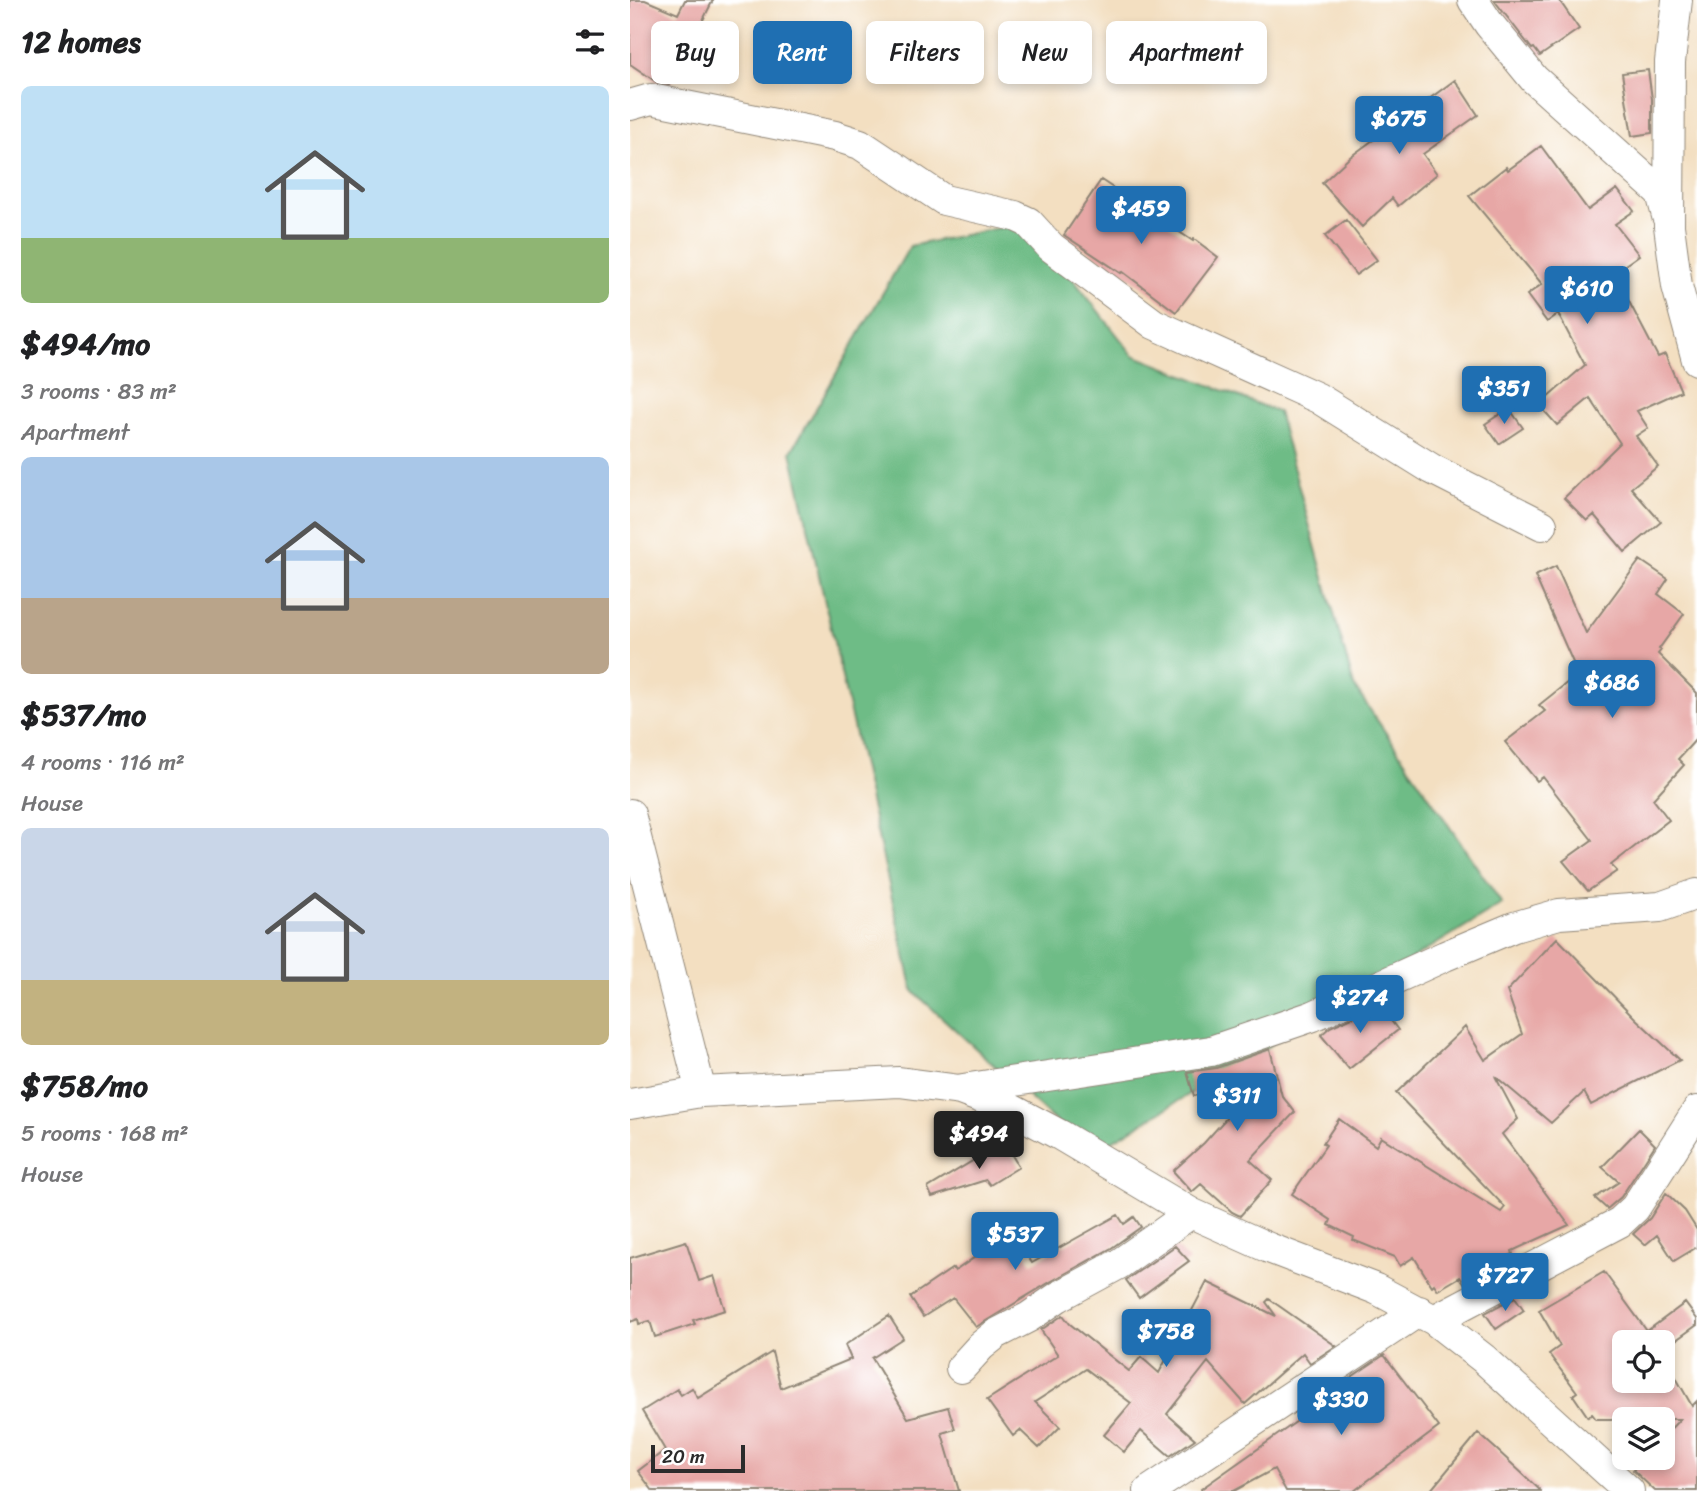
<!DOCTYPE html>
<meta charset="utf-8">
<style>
body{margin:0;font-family:Sriracha,sans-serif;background:#f2f2f2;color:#202124;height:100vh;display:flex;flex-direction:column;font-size:26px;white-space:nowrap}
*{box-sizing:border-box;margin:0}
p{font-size:23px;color:#757577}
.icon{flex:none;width:38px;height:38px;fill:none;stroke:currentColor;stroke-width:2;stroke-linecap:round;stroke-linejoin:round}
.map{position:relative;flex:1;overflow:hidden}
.sheet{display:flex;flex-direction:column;background:#fff;width:630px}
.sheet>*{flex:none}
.top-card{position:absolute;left:21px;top:21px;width:665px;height:63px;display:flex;gap:14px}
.fabs{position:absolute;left:982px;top:1330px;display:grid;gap:14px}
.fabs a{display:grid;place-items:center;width:63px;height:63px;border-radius:10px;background:#fff;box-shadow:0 4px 10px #0003;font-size:35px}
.scale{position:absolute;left:21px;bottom:18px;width:94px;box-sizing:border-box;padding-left:7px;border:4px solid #2b2b2b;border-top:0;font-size:19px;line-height:24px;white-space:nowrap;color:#2b2b2b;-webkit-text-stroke:5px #fff;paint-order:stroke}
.price{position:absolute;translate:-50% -60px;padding:0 16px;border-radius:7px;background:#1f6fb2;color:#fff;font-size:23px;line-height:46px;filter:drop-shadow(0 2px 4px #0008)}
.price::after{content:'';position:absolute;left:50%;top:42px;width:21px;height:16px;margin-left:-10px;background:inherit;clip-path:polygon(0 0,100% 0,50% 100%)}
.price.active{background:#222;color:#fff}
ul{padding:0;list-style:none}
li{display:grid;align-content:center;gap:14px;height:371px;padding:0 21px}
li span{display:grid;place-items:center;height:217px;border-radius:10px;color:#555}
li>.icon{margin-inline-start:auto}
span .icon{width:126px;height:126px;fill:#fffc;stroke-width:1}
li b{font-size:30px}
h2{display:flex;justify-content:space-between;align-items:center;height:84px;padding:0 21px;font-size:30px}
.pill{padding:0 24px;border-radius:10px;background:#fff;box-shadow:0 4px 10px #0003;font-size:24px;line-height:63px}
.pill.active{background:#1f6fb2;color:#fff}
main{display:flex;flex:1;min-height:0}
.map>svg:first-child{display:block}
.forest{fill:#6ebc86;stroke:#4c7458;stroke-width:2}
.building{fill:#e7a7a6}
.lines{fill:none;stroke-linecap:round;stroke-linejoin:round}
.street-casing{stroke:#8f8576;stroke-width:32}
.street{stroke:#fff;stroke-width:30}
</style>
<main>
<section class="sheet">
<h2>12 homes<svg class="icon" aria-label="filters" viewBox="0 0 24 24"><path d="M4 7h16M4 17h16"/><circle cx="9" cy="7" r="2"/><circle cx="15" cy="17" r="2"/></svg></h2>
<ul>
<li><span style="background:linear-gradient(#bfe0f5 70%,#8fb573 0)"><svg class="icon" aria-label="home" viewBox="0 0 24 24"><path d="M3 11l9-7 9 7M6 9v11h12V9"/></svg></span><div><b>$494/mo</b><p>3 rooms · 83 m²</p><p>Apartment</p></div></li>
<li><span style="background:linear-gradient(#a9c7e8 65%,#b9a48a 0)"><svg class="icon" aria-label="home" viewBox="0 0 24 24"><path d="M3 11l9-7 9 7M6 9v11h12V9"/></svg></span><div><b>$537/mo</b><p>4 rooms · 116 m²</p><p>House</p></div></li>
<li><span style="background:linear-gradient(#c9d6e8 70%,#c2b280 0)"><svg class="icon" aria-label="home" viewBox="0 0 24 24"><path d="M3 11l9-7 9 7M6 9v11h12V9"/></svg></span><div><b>$758/mo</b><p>5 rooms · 168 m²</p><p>House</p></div></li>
</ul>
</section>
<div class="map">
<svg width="1067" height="1491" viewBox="0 0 1067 1491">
<rect width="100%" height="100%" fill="#fff"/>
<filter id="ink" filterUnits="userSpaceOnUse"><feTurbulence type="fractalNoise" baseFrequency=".0143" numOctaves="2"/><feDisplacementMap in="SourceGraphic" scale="14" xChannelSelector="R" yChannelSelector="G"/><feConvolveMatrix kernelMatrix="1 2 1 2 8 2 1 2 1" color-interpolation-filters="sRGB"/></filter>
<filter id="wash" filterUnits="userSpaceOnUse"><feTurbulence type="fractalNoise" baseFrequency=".00686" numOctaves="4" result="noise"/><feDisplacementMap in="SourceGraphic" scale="28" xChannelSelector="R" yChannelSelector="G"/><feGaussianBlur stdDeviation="1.57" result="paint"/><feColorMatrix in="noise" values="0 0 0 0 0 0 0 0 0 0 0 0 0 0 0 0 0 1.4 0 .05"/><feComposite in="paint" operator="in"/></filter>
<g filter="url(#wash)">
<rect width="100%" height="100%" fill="#f3dfc1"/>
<path class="forest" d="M 398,222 L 503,355 L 648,412 L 724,686 L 872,904 L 461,1154 L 283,991 L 161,452 L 280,246 Z"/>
<g id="blocks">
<path class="building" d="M 0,0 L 15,0 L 48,14 L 55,0 L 83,0 L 57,52 L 59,54 L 39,85 L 28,83 L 0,64 Z
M 864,0 L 929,0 L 949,29 L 910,56 L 904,48 L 902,49 Z
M 1018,70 L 1022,99 L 1022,133 L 1002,136 L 992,73 Z
M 825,80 L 848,115 L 793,154 L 807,174 L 768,206 L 762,198 L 732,227 L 692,183 L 720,157 Z
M 911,146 L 958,210 L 987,189 L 1004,211 L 985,224 L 1009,255 L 984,273 L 1028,357 L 1035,354 L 1051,391 L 1007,411 L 1018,428 L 1006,436 L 1028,466 L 1001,488 L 1031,522 L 995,552 L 964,515 L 957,521 L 934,498 L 990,443 L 960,398 L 927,425 L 909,405 L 955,365 L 928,314 L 917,322 L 897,295 L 912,284 L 839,196 L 876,167 L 878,170 Z
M 471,180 L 563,241 L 564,239 L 588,257 L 546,312 L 493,272 L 491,273 L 434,235 Z
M 716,220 L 747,260 L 726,275 L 695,236 Z
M 879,408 L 893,428 L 869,444 L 855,424 Z
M 1010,560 L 1038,579 L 1028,594 L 1054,614 L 1029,649 L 1031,650 L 1028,654 L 1067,693 L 1067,738 L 1048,759 L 1054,765 L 1023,799 L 1039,820 L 981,865 L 987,871 L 958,891 L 933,861 L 962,840 L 913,777 L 907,781 L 875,742 L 915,711 L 909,705 L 948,674 L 905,576 L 926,566 L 956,633 Z
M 927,938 L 1005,1018 L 1050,1060 L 961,1105 L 954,1092 L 921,1123 L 865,1076 L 888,1119 L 872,1134 L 939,1225 L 882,1251 L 883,1254 L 862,1264 L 865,1268 L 835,1284 L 830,1277 L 808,1290 L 804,1284 L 802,1286 L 784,1257 L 770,1266 L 765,1257 L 723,1240 L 724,1237 L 699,1225 L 701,1220 L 662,1194 L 696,1145 L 693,1143 L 709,1119 L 746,1146 L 751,1137 L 871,1212 L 875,1207 L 766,1093 L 835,1027 L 855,1060 L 892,1034 L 877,991 Z
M 749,1005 L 768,1030 L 719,1069 L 691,1035 L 700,1027 Z
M 640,1049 L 652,1096 L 665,1112 L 620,1160 L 642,1180 L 610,1216 L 602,1212 L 571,1184 L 562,1192 L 543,1171 L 574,1143 L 635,1075 L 564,1096 L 557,1072 L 586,1068 Z
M 1009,1129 L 1025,1145 L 991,1197 L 977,1209 L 965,1198 L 989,1182 L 972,1167 Z
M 374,1142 L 389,1167 L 360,1185 L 356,1180 L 302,1197 L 298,1188 Z
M 1036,1193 L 1055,1211 L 1067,1230 L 1067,1247 L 1044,1261 L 1027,1235 L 1015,1245 L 1003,1234 L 1020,1218 Z
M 488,1215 L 494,1224 L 504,1217 L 511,1227 L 480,1249 L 420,1282 L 346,1327 L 323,1298 L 293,1317 L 280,1297 L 323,1268 L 325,1271 L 381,1232 L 402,1263 Z
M 56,1241 L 69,1281 L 84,1276 L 95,1310 L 63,1320 L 65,1324 L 25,1337 L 20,1321 L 9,1324 L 8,1319 L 0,1322 L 0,1258 Z
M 545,1246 L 559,1261 L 509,1298 L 496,1280 Z
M 974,1272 L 1017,1331 L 1055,1303 L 1067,1319 L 1067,1325 L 1032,1350 L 1032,1342 L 994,1342 L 994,1381 L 1032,1381 L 1032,1353 L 1062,1406 L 1067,1401 L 1067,1491 L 1025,1491 L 1003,1470 L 1014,1458 L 1032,1458 L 1032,1438 L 1050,1419 L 966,1419 L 962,1414 L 958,1417 L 943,1395 L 947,1392 L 919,1354 L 930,1346 L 909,1310 Z
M 577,1282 L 646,1316 L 636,1302 L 639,1299 L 706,1346 L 680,1363 L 673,1353 L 615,1404 L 578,1362 L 537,1414 L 565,1439 L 540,1456 L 511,1431 L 494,1452 L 474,1435 L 501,1403 L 456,1369 L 405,1402 L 430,1427 L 409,1448 L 390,1430 L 383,1436 L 357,1400 L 428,1355 L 411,1330 L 433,1315 L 440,1324 L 499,1371 L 511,1357 L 529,1373 Z
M 885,1297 L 894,1310 L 866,1329 L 855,1313 Z
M 259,1316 L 273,1338 L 242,1358 L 278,1418 L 318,1407 L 325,1429 L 312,1433 L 329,1491 L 23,1491 L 8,1471 L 35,1450 L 12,1411 L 47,1389 L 51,1395 L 62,1388 L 68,1398 L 142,1352 L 151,1388 L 221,1359 L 215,1345 Z
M 754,1355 L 809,1427 L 724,1491 L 656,1491 L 644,1469 L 604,1491 L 572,1491 L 571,1489 L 704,1395 L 701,1391 Z
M 848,1433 L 866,1449 L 911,1491 L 800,1491 Z"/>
</g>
</g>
<g filter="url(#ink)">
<use href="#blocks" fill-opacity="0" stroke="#8f8576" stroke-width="2"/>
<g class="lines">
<g class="street-casing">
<path id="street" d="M 843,0 L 859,24 L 904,79 L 1031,193 L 1037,216
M 1047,0 L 1040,62 L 1039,226 L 1047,286 L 1067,360
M 0,105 L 21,99 L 205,136 L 230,144 L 314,200 L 385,216 L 398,222 L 421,247 L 524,324 L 688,398 L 802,469 L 912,525
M 0,814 L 71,1092
M 333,1089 L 581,1051 L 683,1016 L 815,956 L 884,927 L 929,914 L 1030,907 L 1067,894
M 0,1104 L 71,1092 L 269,1082 L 330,1090 L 381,1109 L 430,1135 L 561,1213 L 639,1248 L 746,1289 L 804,1320 L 854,1359 L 999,1491
M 804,1320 L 990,1222 L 1005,1208 L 1067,1111
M 331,1368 L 351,1346 L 366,1334 L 399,1317 L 428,1297 L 489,1264 L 561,1213
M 519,1491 L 789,1311"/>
</g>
<use href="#street" class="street"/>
</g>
</g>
</svg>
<div class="fabs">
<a><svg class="icon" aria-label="locate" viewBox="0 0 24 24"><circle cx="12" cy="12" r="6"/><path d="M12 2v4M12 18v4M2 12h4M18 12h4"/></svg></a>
<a><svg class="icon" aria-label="layers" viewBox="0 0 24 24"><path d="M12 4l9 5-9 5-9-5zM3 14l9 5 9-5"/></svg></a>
</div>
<div class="scale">20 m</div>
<b class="price" style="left:769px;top:156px">$675</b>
<b class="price" style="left:511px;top:246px">$459</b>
<b class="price" style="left:957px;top:326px">$610</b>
<b class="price" style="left:874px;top:426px">$351</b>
<b class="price" style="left:982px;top:720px">$686</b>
<b class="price" style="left:730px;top:1035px">$274</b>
<b class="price" style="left:607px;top:1133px">$311</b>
<b class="price active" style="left:349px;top:1171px">$494</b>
<b class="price" style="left:385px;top:1272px">$537</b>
<b class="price" style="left:875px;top:1313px">$727</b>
<b class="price" style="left:536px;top:1369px">$758</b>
<b class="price" style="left:711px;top:1437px">$330</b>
<div class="top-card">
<a class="pill">Buy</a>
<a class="pill active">Rent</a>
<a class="pill">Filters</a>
<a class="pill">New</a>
<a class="pill">Apartment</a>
</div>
</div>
</main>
